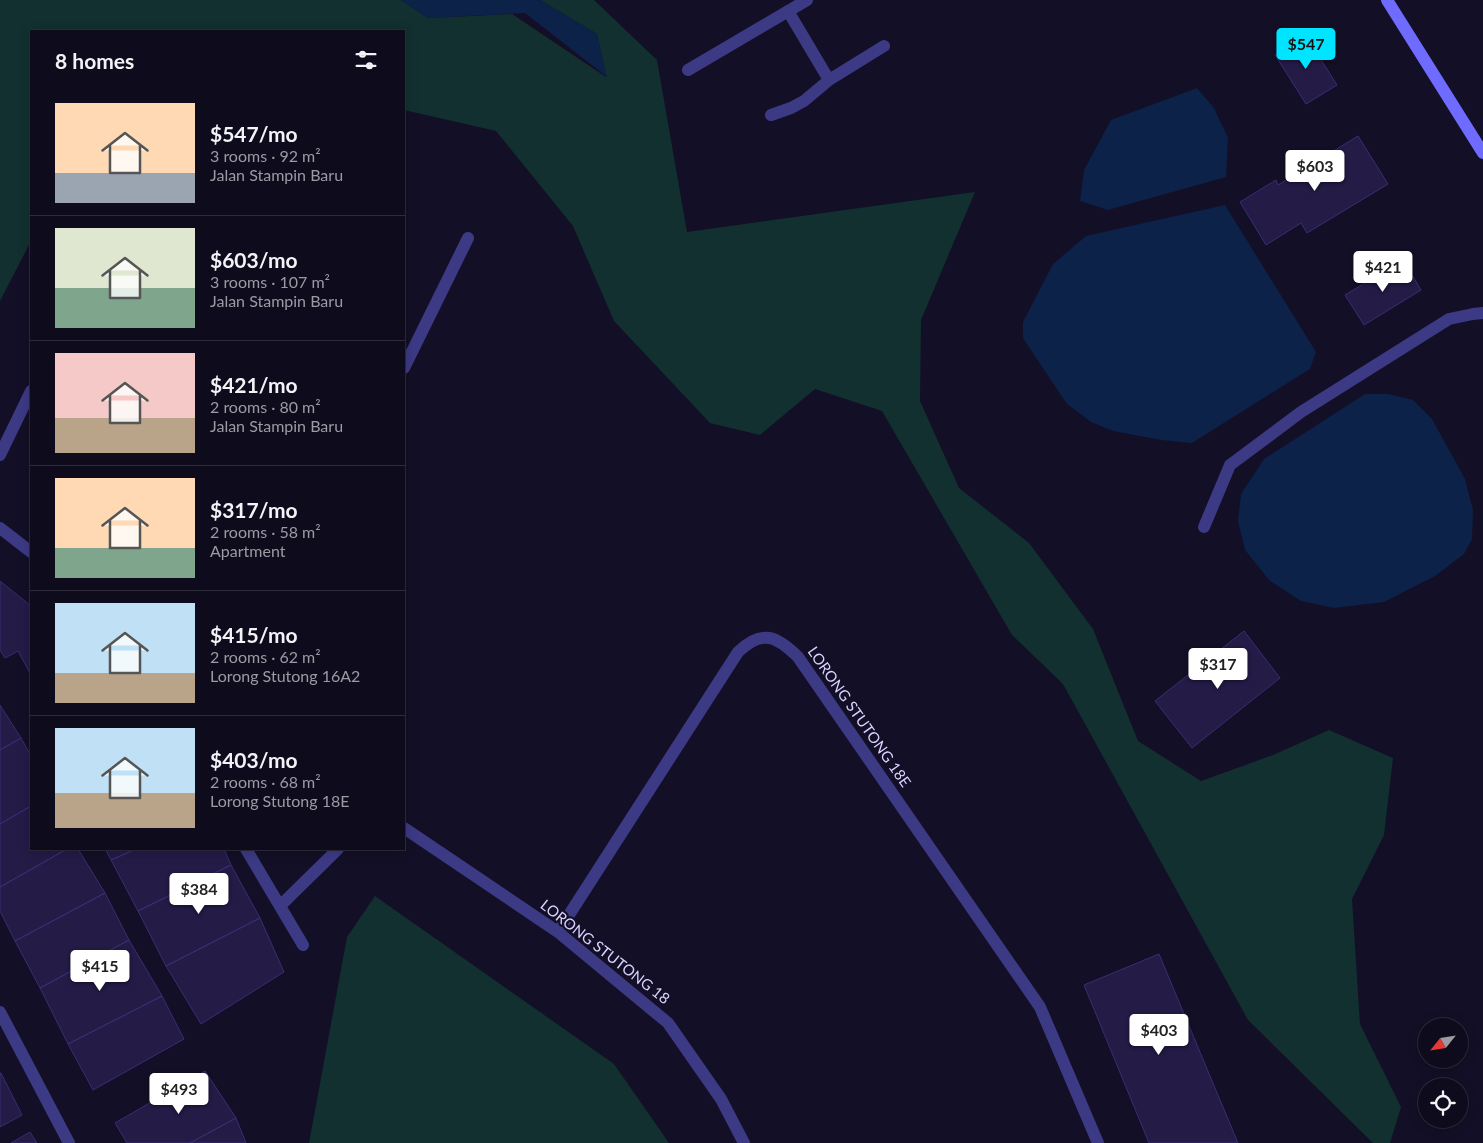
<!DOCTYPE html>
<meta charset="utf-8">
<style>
body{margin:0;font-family:Lato,sans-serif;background:#1c1929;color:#f1f3f6;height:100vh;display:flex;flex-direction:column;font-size:19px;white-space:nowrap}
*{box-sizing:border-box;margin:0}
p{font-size:16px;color:#9b9ba3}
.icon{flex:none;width:28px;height:28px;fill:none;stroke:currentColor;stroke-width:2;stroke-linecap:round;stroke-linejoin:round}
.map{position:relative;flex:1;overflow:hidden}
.panel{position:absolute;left:30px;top:30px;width:375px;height:820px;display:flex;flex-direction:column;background:#0e0b1c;border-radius:0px;box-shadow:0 2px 12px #0003,0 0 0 1px #2e2b3b}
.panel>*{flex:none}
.needle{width:32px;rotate:240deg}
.controls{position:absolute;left:1418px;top:1018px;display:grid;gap:10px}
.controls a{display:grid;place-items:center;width:50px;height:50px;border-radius:50%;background:#0e0b1c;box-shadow:0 2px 12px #0003,0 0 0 1px #2e2b3b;font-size:25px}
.price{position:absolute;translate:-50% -42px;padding:0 11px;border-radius:5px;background:#fff;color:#222;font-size:16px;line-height:32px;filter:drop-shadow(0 1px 2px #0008)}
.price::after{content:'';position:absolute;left:50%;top:30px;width:15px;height:11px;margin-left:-8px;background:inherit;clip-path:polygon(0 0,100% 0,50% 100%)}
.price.current{background:#00e5ff;color:#111}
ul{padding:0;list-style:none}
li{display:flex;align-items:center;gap:15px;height:125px;padding:0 25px}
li+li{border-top:1px solid #2e2b3b}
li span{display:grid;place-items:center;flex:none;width:140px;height:100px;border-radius:0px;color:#555}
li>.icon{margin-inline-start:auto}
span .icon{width:60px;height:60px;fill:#fffc;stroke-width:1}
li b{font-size:21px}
h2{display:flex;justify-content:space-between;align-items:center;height:60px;padding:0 25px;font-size:21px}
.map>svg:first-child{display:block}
.green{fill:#12302f}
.water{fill:#0c2248}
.building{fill:#241b47;stroke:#3b2d73}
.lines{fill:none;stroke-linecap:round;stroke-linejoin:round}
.lane{stroke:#3d3a85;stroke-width:12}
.street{stroke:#3d3a85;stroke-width:12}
.secondary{stroke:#6f6bff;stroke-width:12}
.labels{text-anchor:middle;stroke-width:4.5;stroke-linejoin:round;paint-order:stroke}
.street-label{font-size:15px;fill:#d9d4ff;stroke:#130f26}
</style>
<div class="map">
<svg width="1483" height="1143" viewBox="0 0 1483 1143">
<rect width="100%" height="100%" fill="#130f26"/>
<path class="green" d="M 0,0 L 401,0 L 428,18 L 512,14 L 606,77 L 597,34 L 540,0 L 594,0 L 657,60 L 687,232 L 975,192 L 921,320 L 920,401 L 959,488 L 1029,543 L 1093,629 L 1138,741 L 1201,781 L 1273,755 L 1329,730 L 1393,758 L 1384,835 L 1352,899 L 1360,1024 L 1401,1107 L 1390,1143 L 1373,1143 L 1248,1020 L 1063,684 L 1012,635 L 882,411 L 815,389 L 760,435 L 710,423 L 614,321 L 573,226 L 496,131 L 404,110 L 404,31 L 31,31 L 31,241 L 0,301 Z
M 375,896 L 614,1064 L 669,1143 L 309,1143 L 347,937 Z"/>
<path class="water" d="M 401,0 L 540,0 L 597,34 L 607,77 L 525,13 L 428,18 Z
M 1197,88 L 1214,108 L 1228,138 L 1226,177 L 1108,210 L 1080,201 L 1084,170 L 1111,120 Z
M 1225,205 L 1316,352 L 1310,369 L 1192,443 L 1161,440 L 1113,431 L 1091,422 L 1067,404 L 1023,338 L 1023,322 L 1053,264 L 1086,236 Z
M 1365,394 L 1388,394 L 1413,400 L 1432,419 L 1465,479 L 1473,510 L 1472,539 L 1464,554 L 1435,576 L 1384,602 L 1334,608 L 1301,601 L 1269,580 L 1245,550 L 1238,521 L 1241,494 L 1264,459 Z"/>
<path class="building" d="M 1306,36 L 1337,85 L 1306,104 L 1275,55 Z
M 1358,136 L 1388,184 L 1307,233 L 1301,223 L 1266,245 L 1240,202 L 1276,180 L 1278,185 Z
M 1403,260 L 1421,290 L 1364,325 L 1345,295 Z
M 0,581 L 31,606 L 31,675 L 18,651 L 5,658 L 0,650 Z
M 1244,631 L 1280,678 L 1192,748 L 1155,701 Z
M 0,705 L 21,738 L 0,750 Z
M 21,738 L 31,756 L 31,806 L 0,824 L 0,750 Z
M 31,806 L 31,849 L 67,849 L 0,887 L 0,824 Z
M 67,849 L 78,849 L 105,893 L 15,941 L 0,911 L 0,887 Z
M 105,849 L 136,849 L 111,860 Z
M 136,849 L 224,849 L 231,865 L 138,911 L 111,860 Z
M 231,865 L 260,918 L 166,966 L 138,911 Z
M 105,893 L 129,940 L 40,988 L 15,941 Z
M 260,918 L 284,972 L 201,1024 L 166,966 Z
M 129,940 L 162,996 L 68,1044 L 40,988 Z
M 1159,954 L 1238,1143 L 1149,1143 L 1084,985 Z
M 162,996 L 184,1039 L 93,1090 L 68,1044 Z
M 205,1071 L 236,1118 L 190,1143 L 127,1143 L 115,1123 Z
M 0,1073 L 1,1073 L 22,1115 L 0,1127 Z
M 236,1118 L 246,1143 L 190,1143 Z
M 30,1132 L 37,1143 L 11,1143 Z"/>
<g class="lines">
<path class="lane" d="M 1204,527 L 1230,465 L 1301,412 L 1449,319 L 1473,314 L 1483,313"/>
<path class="street" d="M 788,11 L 829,80
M 688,70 L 807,0
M 771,115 L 791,108 L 804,101 L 829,80 L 884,46
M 404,368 L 468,238
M 0,455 L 31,391
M 0,528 L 31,552
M 404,828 L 558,932 L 668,1023 L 721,1099 L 744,1143
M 246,849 L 303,945
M 280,906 L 338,849
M 558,932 L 738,652 C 762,629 777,636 798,657 L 1040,1007 L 1098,1143
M 0,1012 L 69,1143"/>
<path class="secondary" d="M 1387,0 L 1483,153"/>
</g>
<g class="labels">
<g class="street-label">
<text transform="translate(859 717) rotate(55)" y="5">LORONG STUTONG 18E</text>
<text transform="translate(605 952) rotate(38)" y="5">LORONG STUTONG 18</text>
</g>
</g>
</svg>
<div class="controls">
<a><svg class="needle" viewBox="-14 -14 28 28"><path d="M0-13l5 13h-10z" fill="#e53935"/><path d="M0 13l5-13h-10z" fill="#9b9ba3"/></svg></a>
<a><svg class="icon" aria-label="locate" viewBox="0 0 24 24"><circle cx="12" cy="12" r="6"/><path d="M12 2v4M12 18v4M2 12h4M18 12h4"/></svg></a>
</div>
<b class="price current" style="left:1306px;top:70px">$547</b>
<b class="price" style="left:1315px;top:192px">$603</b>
<b class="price" style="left:1383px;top:293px">$421</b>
<b class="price" style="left:1218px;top:690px">$317</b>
<b class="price" style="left:199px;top:915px">$384</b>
<b class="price" style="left:100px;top:992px">$415</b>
<b class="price" style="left:1159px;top:1056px">$403</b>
<b class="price" style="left:179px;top:1115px">$493</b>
<section class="panel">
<h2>8 homes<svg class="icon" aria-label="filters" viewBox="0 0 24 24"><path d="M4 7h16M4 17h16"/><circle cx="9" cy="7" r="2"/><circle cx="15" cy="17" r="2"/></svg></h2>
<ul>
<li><span style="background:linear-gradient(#ffd9b3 70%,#9aa5b1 0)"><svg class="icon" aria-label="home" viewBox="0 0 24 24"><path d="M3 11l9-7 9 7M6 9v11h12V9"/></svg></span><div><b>$547/mo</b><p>3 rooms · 92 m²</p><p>Jalan Stampin Baru</p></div></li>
<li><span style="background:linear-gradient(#dfe7d0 60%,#7fa58c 0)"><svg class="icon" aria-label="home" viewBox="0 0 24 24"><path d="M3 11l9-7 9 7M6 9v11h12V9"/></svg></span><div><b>$603/mo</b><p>3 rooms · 107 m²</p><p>Jalan Stampin Baru</p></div></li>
<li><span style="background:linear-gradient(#f6c9c9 65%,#b9a48a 0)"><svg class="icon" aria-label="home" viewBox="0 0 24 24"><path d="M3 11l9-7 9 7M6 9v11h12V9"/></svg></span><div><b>$421/mo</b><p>2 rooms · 80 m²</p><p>Jalan Stampin Baru</p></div></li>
<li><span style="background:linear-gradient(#ffd9b3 70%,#7fa58c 0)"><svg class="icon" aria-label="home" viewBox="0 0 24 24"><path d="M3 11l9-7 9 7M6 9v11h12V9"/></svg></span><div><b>$317/mo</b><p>2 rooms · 58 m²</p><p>Apartment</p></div></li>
<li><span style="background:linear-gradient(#bfe0f5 70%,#b9a48a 0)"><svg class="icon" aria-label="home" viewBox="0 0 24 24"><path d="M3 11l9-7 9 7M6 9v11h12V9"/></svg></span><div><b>$415/mo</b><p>2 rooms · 62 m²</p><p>Lorong Stutong 16A2</p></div></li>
<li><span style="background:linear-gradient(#bfe0f5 65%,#b9a48a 0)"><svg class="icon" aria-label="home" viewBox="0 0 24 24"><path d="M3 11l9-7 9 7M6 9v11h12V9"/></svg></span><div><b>$403/mo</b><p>2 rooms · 68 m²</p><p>Lorong Stutong 18E</p></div></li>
</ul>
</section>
</div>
